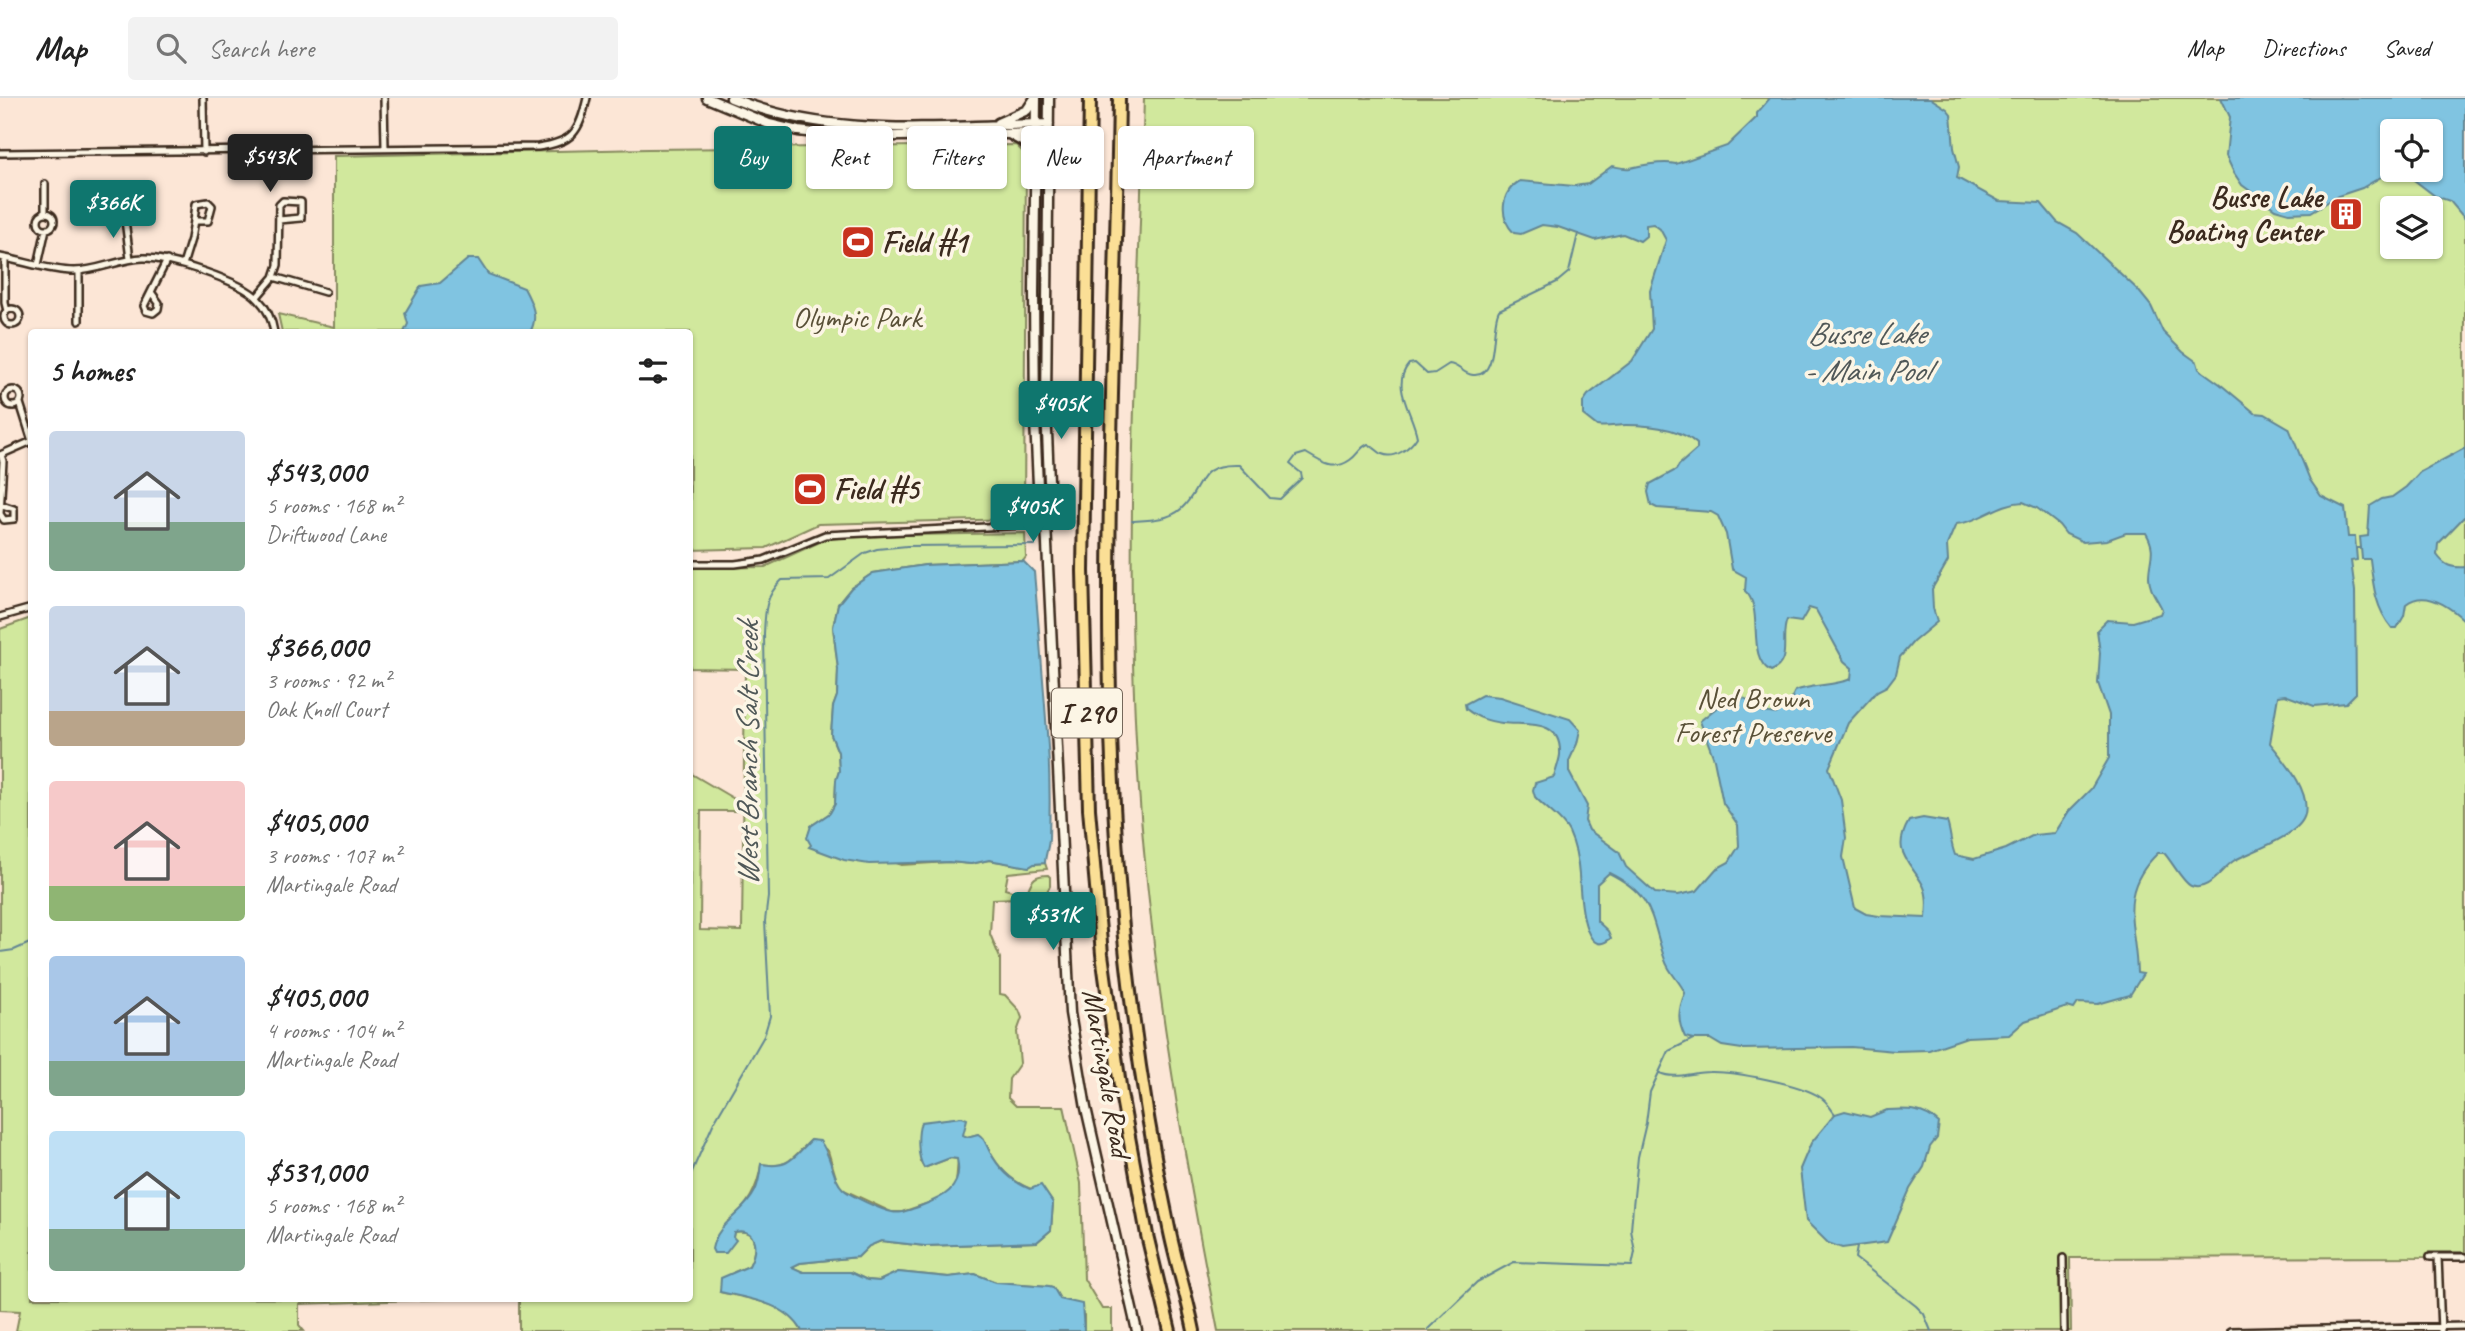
<!DOCTYPE html>
<meta charset="utf-8">
<style>
body{margin:0;font-family:Caveat,sans-serif;background:#f2f2f2;color:#222;height:100vh;display:flex;flex-direction:column;font-size:26px;white-space:nowrap}
*{box-sizing:border-box;margin:0}
p{font-size:23px;color:#767676}
.icon{flex:none;width:38px;height:38px;fill:none;stroke:currentColor;stroke-width:2;stroke-linecap:round;stroke-linejoin:round}
.map{position:relative;flex:1;overflow:hidden}
.details{position:absolute;left:28px;top:231px;width:665px;height:973px;display:flex;flex-direction:column;background:#fff;border-radius:7px;box-shadow:0 2px 5px #0004}
.details>*{flex:none}
.banner{position:absolute;left:714px;top:28px;width:665px;height:63px;display:flex;gap:14px}
.fabs{position:absolute;left:2380px;top:21px;display:grid;gap:14px}
.fabs a{display:grid;place-items:center;width:63px;height:63px;border-radius:7px;background:#fff;box-shadow:0 2px 5px #0004;font-size:35px}
.price{position:absolute;translate:-50% -60px;padding:0 16px;border-radius:7px;background:#0f766e;color:#fff;font-size:23px;line-height:46px;filter:drop-shadow(0 2px 4px #0008)}
.price::after{content:'';position:absolute;left:50%;top:42px;width:21px;height:16px;margin-left:-10px;background:inherit;clip-path:polygon(0 0,100% 0,50% 100%)}
.price.on{background:#222;color:#fff}
ul{padding:0;list-style:none}
li{display:flex;align-items:center;gap:21px;height:175px;padding:0 21px}
li span{display:grid;place-items:center;flex:none;width:196px;height:140px;border-radius:7px;color:#555}
li>.icon{margin-inline-start:auto}
span .icon{width:84px;height:84px;fill:#fffc;stroke-width:1}
li b{font-size:30px}
h2{display:flex;justify-content:space-between;align-items:center;height:84px;padding:0 21px;font-size:30px}
.chip{padding:0 24px;border-radius:7px;background:#fff;box-shadow:0 2px 5px #0004;font-size:24px;line-height:63px}
.chip.on{background:#0f766e;color:#fff}
header{display:flex;align-items:center;gap:42px;box-sizing:border-box;height:98px;padding:0 35px;background:#fff;border-bottom:2px solid #e0e0e0}
header strong{font-size:33px}
nav{display:flex;gap:38px;margin-inline-start:auto;font-size:24px}
.search{width:490px;height:63px;background:#f2f2f2;display:flex;align-items:center;gap:18px;box-sizing:border-box;padding:0 24px;border-radius:7px;color:#767676;font-size:26px}
.map>svg:first-child{display:block}
.green{fill:#d1e89d;stroke:#86895e;stroke-width:2;fill-rule:evenodd}
.water{fill:#80c4e1;stroke:#648693;stroke-width:2;fill-rule:evenodd}
.lines{fill:none;stroke-linecap:round;stroke-linejoin:round}
.stream{stroke:#648693;stroke-width:2}
.street-casing{stroke:#3b2a1e;stroke-width:10}
.secondary-casing{stroke:#3b2a1e;stroke-width:13}
.highway-casing{stroke:#3b2a1e;stroke-width:16}
.street{stroke:#fcf5e5;stroke-width:5}
.secondary{stroke:#fcf5e5;stroke-width:8}
.highway{stroke:#fbdf96;stroke-width:10}
.labels{text-anchor:middle;stroke-width:7;stroke-linejoin:round;paint-order:stroke}
.shield{fill:#fcf5e5;stroke:#75675a;stroke-width:2}
.shield-label{font-size:28px;font-weight:bold;fill:#3b2a1e}
.poi-label{font-size:30px;font-weight:bold;fill:#3b2a1e;stroke:#fcf5e5;text-anchor:start}
.park-label{font-size:30px;fill:#595037;stroke:#fcf5e5}
.street-label{font-size:30px;fill:#3b2a1e;stroke:#fcf5e5}
.water-label{font-size:32px;font-style:italic;fill:#505858;stroke:#fcf5e5}
</style>
<header>
<strong>Map</strong>
<div class="search"><svg class="icon" aria-label="search" viewBox="0 0 24 24"><circle cx="10" cy="10" r="6"/><path d="M15 15l6 6"/></svg>Search here</div>
<nav><a>Map</a><a>Directions</a><a>Saved</a></nav>
</header>
<div class="map">
<svg width="2465" height="1233" viewBox="0 0 2465 1233">
<rect width="100%" height="100%" fill="#fce6d6"/>
<filter id="ink" filterUnits="userSpaceOnUse"><feTurbulence type="fractalNoise" baseFrequency=".0143" numOctaves="2"/><feDisplacementMap in="SourceGraphic" scale="14" xChannelSelector="R" yChannelSelector="G"/><feConvolveMatrix kernelMatrix="1 2 1 2 8 2 1 2 1" color-interpolation-filters="sRGB"/></filter>
<g filter="url(#ink)">
<path class="green" d="M 1144,0 L 2465,0 L 2465,1154 L 2429,1154 L 2427,1159 L 2070,1160 L 2071,1233 L 1218,1233 C 1181,1043 1148,853 1137,660 C 1124,440 1138,220 1144,0 ZM 2392,33 L 2431,33 L 2431,72 L 2392,72 ZM 2392,110 L 2431,110 L 2431,149 L 2392,149 Z
M 1016,47 L 1026,57 L 1024,417 L 1017,421 L 818,426 L 766,450 L 690,452 L 690,234 L 282,234 L 278,216 L 334,229 L 334,58 L 648,51 Z
M 1025,435 L 1026,459 L 1023,463 L 925,467 L 873,475 L 851,490 L 838,506 L 833,529 L 838,571 L 837,598 L 833,609 L 831,637 L 838,654 L 839,673 L 836,683 L 835,706 L 830,715 L 811,728 L 809,736 L 901,767 L 949,764 L 971,766 L 989,762 L 1029,769 L 1034,766 L 1045,765 L 1047,771 L 1008,775 L 1005,791 L 1015,794 L 1028,792 C 1032,781 1035,777 1048,777 L 1050,779 L 1050,788 L 1044,799 L 992,801 L 990,836 L 1000,860 L 1000,896 L 1005,897 L 1019,912 L 1022,920 L 1017,934 L 1020,965 L 1009,981 L 1008,1000 L 1016,1008 L 1064,1008 L 1081,1085 L 1084,1181 L 1102,1211 L 1112,1211 L 1112,1233 L 1084,1233 L 1084,1217 L 1060,1201 L 1053,1189 L 1049,1188 L 996,1184 L 975,1176 L 949,1179 L 898,1174 L 879,1183 L 867,1182 L 850,1174 L 803,1174 L 791,1169 L 800,1165 L 858,1159 L 869,1148 L 881,1143 L 925,1148 L 1037,1144 L 1051,1132 L 1053,1105 L 1041,1088 L 1031,1091 C 1013,1084 999,1071 990,1054 C 986,1047 985,1040 978,1036 L 967,1039 L 962,1037 L 920,1063 L 924,1070 L 950,1060 L 958,1061 L 956,1086 L 943,1100 L 902,1114 L 891,1114 L 844,1092 L 838,1086 L 828,1053 L 811,1042 C 792,1060 789,1071 761,1066 C 758,1090 748,1109 728,1123 L 733,1139 L 734,1134 C 759,1130 757,1152 749,1168 L 734,1174 L 720,1194 C 748,1201 787,1204 802,1233 L 519,1233 L 519,1201 L 690,1200 L 690,675 L 736,702 L 736,713 L 701,713 L 700,832 L 742,833 L 745,571 L 690,570 L 690,470 L 765,469 L 824,442 L 849,438 Z
M 31,520 L 32,1200 L 447,1201 L 299,1206 L 299,1227 L 304,1233 L 16,1233 L 20,1213 L 0,1212 L 0,531 Z"/>
<path class="water" d="M 1770,0 L 1930,0 L 1947,11 L 1951,16 L 1954,50 L 1959,69 L 1957,80 L 1999,103 L 2041,105 L 2057,124 L 2077,135 L 2138,192 L 2151,208 L 2163,234 L 2183,254 L 2197,264 L 2199,271 L 2220,286 L 2255,315 L 2265,316 L 2289,330 L 2310,382 L 2321,398 L 2345,410 L 2348,439 L 2355,439 L 2357,462 L 2351,463 L 2355,493 L 2356,595 L 2346,605 L 2314,608 L 2285,597 L 2278,598 L 2270,645 C 2284,663 2310,691 2305,716 C 2301,737 2253,753 2235,762 C 2221,770 2209,795 2191,788 C 2183,785 2171,762 2164,755 L 2158,755 C 2116,795 2136,827 2137,875 L 2143,876 L 2130,897 L 2098,906 L 2078,905 L 2074,911 L 2067,909 L 2025,923 L 2009,937 L 1967,939 L 1929,952 L 1895,953 L 1851,949 L 1742,951 L 1722,948 L 1710,941 L 1693,941 L 1685,939 C 1677,923 1678,912 1685,895 C 1680,883 1669,875 1665,862 C 1650,818 1655,798 1609,775 L 1597,786 L 1597,823 L 1608,833 L 1611,840 C 1582,866 1580,790 1579,777 C 1578,763 1575,747 1569,734 C 1563,721 1545,710 1535,699 L 1533,692 L 1535,685 L 1554,679 C 1556,672 1559,664 1560,657 C 1562,619 1525,628 1502,625 C 1488,623 1477,620 1466,611 L 1465,606 L 1482,597 L 1500,599 L 1570,621 L 1580,632 L 1577,646 L 1569,663 L 1569,674 L 1587,708 L 1585,723 L 1589,732 L 1619,754 L 1626,769 L 1655,795 L 1678,797 L 1697,793 L 1716,771 L 1729,764 L 1739,748 L 1738,727 L 1723,705 L 1714,661 L 1700,623 C 1723,605 1739,586 1763,614 L 1776,616 L 1789,605 L 1795,593 C 1814,586 1833,588 1851,581 L 1852,570 L 1844,563 L 1816,512 L 1809,510 L 1801,524 L 1787,522 C 1779,539 1793,564 1771,573 C 1745,560 1765,510 1745,493 L 1746,479 L 1732,471 L 1726,436 L 1718,418 L 1711,414 L 1657,410 L 1651,407 L 1648,394 L 1650,386 L 1676,372 L 1679,367 L 1697,351 L 1697,346 C 1680,330 1649,327 1626,327 C 1616,327 1607,330 1597,328 L 1583,317 L 1583,304 L 1588,297 L 1632,263 L 1652,231 L 1650,193 L 1666,142 L 1660,131 L 1653,126 L 1646,127 L 1646,138 L 1640,143 L 1623,136 L 1595,142 L 1558,129 L 1542,127 L 1521,136 L 1514,135 C 1499,120 1500,94 1520,83 L 1574,88 L 1588,86 L 1612,68 C 1618,69 1624,71 1630,70 C 1643,67 1662,63 1676,66 L 1727,48 L 1757,19 L 1757,15 ZM 2023,404 L 2037,410 L 2059,427 L 2066,436 L 2083,444 L 2107,442 L 2126,435 L 2146,435 C 2157,453 2149,461 2149,479 C 2149,492 2157,500 2162,511 L 2160,516 L 2133,524 L 2107,522 L 2097,532 L 2100,555 L 2098,585 L 2109,617 L 2109,660 L 2091,691 L 2069,713 L 2055,735 L 2034,737 L 2006,751 L 1974,761 L 1955,757 C 1950,744 1951,735 1947,724 L 1923,720 L 1909,723 C 1891,754 1909,762 1923,787 C 1928,797 1927,809 1926,820 L 1879,818 L 1866,816 L 1855,810 L 1843,759 L 1846,740 L 1841,702 L 1829,670 L 1848,625 L 1877,593 L 1887,588 L 1896,576 L 1900,559 L 1913,544 L 1937,524 L 1933,510 L 1932,491 L 1948,463 L 1947,447 L 1956,426 C 1980,424 1998,405 2023,404 Z
M 2221,0 L 2465,0 L 2465,121 L 2450,103 L 2435,98 L 2401,72 L 2431,72 L 2431,33 L 2392,33 L 2393,72 L 2362,90 L 2338,98 L 2311,114 L 2289,115 L 2275,111 L 2242,87 L 2234,75 L 2226,58 L 2230,19 Z
M 468,161 L 478,161 L 488,176 L 524,190 C 532,205 539,219 530,234 L 404,234 L 408,226 L 405,215 L 421,188 L 440,185 Z
M 2465,350 L 2465,418 L 2438,446 L 2437,457 C 2445,468 2451,470 2465,469 L 2465,523 C 2449,508 2426,491 2406,506 L 2404,518 L 2397,530 L 2392,530 C 2375,510 2373,486 2370,461 L 2362,461 L 2360,439 L 2368,438 L 2370,408 L 2382,401 L 2392,399 L 2406,389 L 2420,374 Z
M 1023,463 L 1034,474 C 1039,532 1044,590 1048,649 C 1050,679 1050,710 1049,740 C 1049,749 1045,757 1045,765 L 1034,766 L 1029,769 L 989,762 L 971,766 L 949,764 L 869,766 L 844,762 L 809,749 L 811,747 L 807,740 L 811,728 L 830,715 L 835,706 L 836,682 L 839,673 L 838,654 L 831,637 L 833,609 L 837,598 L 838,571 L 833,529 L 838,506 L 851,490 L 873,475 L 925,467 Z
M 1887,1012 C 1908,1011 1922,1010 1939,1025 L 1937,1040 L 1930,1049 L 1924,1069 L 1910,1091 L 1887,1144 L 1842,1150 L 1828,1145 L 1806,1123 L 1800,1071 L 1811,1045 L 1835,1016 L 1845,1013 L 1870,1019 Z
M 962,1019 L 967,1021 L 963,1037 L 967,1039 L 978,1036 C 985,1040 986,1047 990,1054 C 999,1071 1013,1084 1030,1091 L 1041,1087 L 1053,1105 L 1051,1132 L 1037,1144 L 925,1148 L 881,1143 L 869,1148 L 858,1159 L 800,1165 L 792,1169 L 803,1174 L 850,1174 L 867,1182 L 879,1183 L 898,1174 L 948,1179 L 975,1176 L 996,1184 L 1049,1188 L 1053,1189 L 1060,1201 L 1082,1206 L 1084,1233 L 802,1233 C 787,1205 748,1200 720,1194 L 721,1180 L 749,1168 C 757,1153 759,1129 734,1134 L 733,1139 L 736,1142 L 726,1155 L 714,1155 L 712,1151 C 717,1124 744,1116 755,1093 C 759,1085 760,1075 761,1066 C 789,1071 793,1060 811,1042 L 820,1043 C 832,1058 832,1081 843,1091 C 851,1098 881,1112 892,1114 C 901,1116 909,1112 918,1109 C 941,1100 964,1092 957,1061 L 950,1060 L 924,1070 C 917,1059 917,1036 921,1024 Z"/>
<g class="lines">
<path class="stream" d="M 1132,423 C 1148,422 1169,422 1181,411 C 1204,390 1195,365 1239,367 L 1270,400 L 1280,401 L 1302,380 L 1301,375 L 1290,366 L 1296,358 L 1306,355 C 1321,364 1333,374 1350,362 C 1358,357 1359,350 1368,346 C 1374,349 1377,353 1382,356 C 1395,362 1411,349 1417,339 C 1413,315 1390,288 1409,266 L 1415,265 L 1427,276 L 1435,275 L 1449,266 C 1459,267 1463,276 1473,277 C 1500,280 1490,227 1499,212 L 1557,184 L 1569,174 L 1578,136
M 2356,450 L 2361,450
M 0,854 L 14,852 L 32,844
M 1660,975 C 1674,982 1693,974 1709,974 C 1733,973 1801,986 1820,999 C 1827,1003 1830,1010 1835,1016
M 690,1078 L 714,1024 L 764,938 L 770,918 L 765,823 L 768,799 L 764,536 C 765,513 765,498 782,482 L 829,481 L 865,455 L 877,451 L 907,448 L 1035,447
M 1857,1149 L 1855,1160 L 1916,1208 L 1924,1216 L 1931,1233
M 1428,1233 L 1428,1231 L 1477,1184 L 1514,1164 L 1632,1168 L 1635,1154 L 1631,1132 L 1633,1108 L 1638,1059 L 1646,1025 L 1650,994 L 1669,953 L 1693,941"/>
<g class="street-casing">
<path id="street" d="M 203,0 L 204,54
M 384,0 L 385,50
M 0,55 L 538,49 C 573,44 579,35 587,0
M 45,86 L 45,115
M119 114a8 8 0 1 1 16 0a8 8 0 1 1-16 0Z
M38 123a8 8 0 1 1 16 0a8 8 0 1 1-16 0Z
M 125,122 L 130,161
M 0,159 C 24,163 50,173 74,173 C 98,173 119,161 143,160 C 167,159 242,183 258,201 C 267,210 272,222 274,234
M 5,160 L 5,205 L 7,213
M 38,167 L 46,131
M 183,167 L 191,141 L 194,123 L 208,123 L 212,108 L 208,104 L 196,106 L 194,123
M 274,179 L 325,194
M 151,194 L 159,205 L 158,211 L 153,215 L 146,213 L 144,208 L 167,162
M 257,199 L 274,179 L 278,167 L 279,107 L 283,103 L 301,104 L 301,120 L 279,122
M4 219a8 8 0 1 1 16 0a8 8 0 1 1-16 0Z
M 79,223 L 79,173
M5 300a8 8 0 1 1 16 0a8 8 0 1 1-16 0Z
M 0,357 L 32,343 L 20,305
M 1,357 L 3,363 L 0,416 L 4,422 L 14,421 L 14,411 L 2,407
M 690,466 L 735,466 L 764,462 L 825,437 L 1046,426
M 0,519 L 32,510
M 2430,1159 L 2465,1159
M 2438,1159 L 2441,1233
M 2063,1160 L 2064,1233
M 2231,1233 L 2465,1228"/>
</g>
<g class="secondary-casing">
<path id="secondary" d="M 707,0 L 769,26 L 798,33 L 850,39 L 1049,35
M 731,0 C 832,42 942,27 1049,26
M 1036,0 L 1034,195 L 1035,322 L 1039,409 L 1046,426
M 1049,0 L 1046,309 L 1050,408 L 1046,426 L 1070,915 L 1086,1010 L 1137,1233
M 998,25 L 1027,12 L 1035,0
M 1009,36 L 1025,45 L 1034,59"/>
</g>
<g class="highway-casing">
<path id="highway" d="M 1090,0 L 1083,473 L 1089,711 L 1102,856 L 1121,995 L 1147,1137 L 1170,1233
M 1119,0 C 1115,286 1095,574 1126,859 C 1136,950 1150,1041 1169,1130 C 1176,1165 1187,1198 1194,1233"/>
</g>
<use href="#street" class="street"/>
<use href="#secondary" class="secondary"/>
<use href="#highway" class="highway"/>
</g>
</g>
<defs>
<g id="building-square" transform="scale(1.75)"><rect x="-9" y="-9" width="18" height="18" rx="4" fill="#c8321e" stroke="#fcf5e5"/><path d="M-4-6H4V6H1V3H-1V6H-4ZM-2.5-4.3h1.7v1.8h-1.7ZM.8-4.3h1.7v1.8H.8ZM-2.5-1h1.7V.8h-1.7ZM.8-1h1.7V.8H.8Z" fill="#fff"/></g>
<g id="stadium-square" transform="scale(1.75)"><rect x="-9" y="-9" width="18" height="18" rx="4" fill="#c8321e" stroke="#fcf5e5"/><path d="M0-5a6.5 5 0 1 0 0 10a6.5 5 0 1 0 0-10ZM-3.5-1.8h7v3.6h-7Z" fill="#fff"/></g>
</defs>
<g fill-rule="evenodd">
<use href="#building-square" x="2346" y="116"/>
<use href="#stadium-square" x="858" y="144"/>
<use href="#stadium-square" x="810" y="391"/>
</g>
<g class="labels">
<rect class="shield" x="1052" y="590.5" width="70" height="49" rx="5"/>
<g class="shield-label">
<text x="1087" y="625">I 290</text>
</g>
<g class="poi-label">
<text x="2322" y="109" text-anchor="end">Busse Lake<tspan x="2322" dy="34">Boating Center</tspan></text>
<text x="882" y="154">Field #1</text>
<text x="834" y="401">Field #5</text>
</g>
<g class="park-label">
<text x="857" y="229">Olympic Park</text>
<text x="1753" y="610">Ned Brown<tspan x="1753" dy="34">Forest Preserve</tspan></text>
</g>
<g class="street-label">
<text transform="translate(1107 975) rotate(80)" y="10">Martingale Road</text>
</g>
<g class="water-label">
<text x="1866" y="246">Busse Lake<tspan x="1866" dy="37">- Main Pool</tspan></text>
<text transform="translate(747 656) rotate(-90)" y="11">West Branch Salt Creek</text>
</g>
</g>
</svg>
<div class="fabs">
<a><svg class="icon" aria-label="locate" viewBox="0 0 24 24"><circle cx="12" cy="12" r="6"/><path d="M12 2v4M12 18v4M2 12h4M18 12h4"/></svg></a>
<a><svg class="icon" aria-label="layers" viewBox="0 0 24 24"><path d="M12 4l9 5-9 5-9-5zM3 14l9 5 9-5"/></svg></a>
</div>
<b class="price on" style="left:270px;top:96px">$543K</b>
<b class="price" style="left:113px;top:142px">$366K</b>
<b class="price" style="left:1061px;top:343px">$405K</b>
<b class="price" style="left:1033px;top:446px">$405K</b>
<b class="price" style="left:1053px;top:854px">$531K</b>
<div class="banner">
<a class="chip on">Buy</a>
<a class="chip">Rent</a>
<a class="chip">Filters</a>
<a class="chip">New</a>
<a class="chip">Apartment</a>
</div>
<section class="details">
<h2>5 homes<svg class="icon" aria-label="filters" viewBox="0 0 24 24"><path d="M4 7h16M4 17h16"/><circle cx="9" cy="7" r="2"/><circle cx="15" cy="17" r="2"/></svg></h2>
<ul>
<li><span style="background:linear-gradient(#c9d6e8 65%,#7fa58c 0)"><svg class="icon" aria-label="home" viewBox="0 0 24 24"><path d="M3 11l9-7 9 7M6 9v11h12V9"/></svg></span><div><b>$543,000</b><p>5 rooms · 168 m²</p><p>Driftwood Lane</p></div></li>
<li><span style="background:linear-gradient(#c9d6e8 75%,#b9a48a 0)"><svg class="icon" aria-label="home" viewBox="0 0 24 24"><path d="M3 11l9-7 9 7M6 9v11h12V9"/></svg></span><div><b>$366,000</b><p>3 rooms · 92 m²</p><p>Oak Knoll Court</p></div></li>
<li><span style="background:linear-gradient(#f6c9c9 75%,#8fb573 0)"><svg class="icon" aria-label="home" viewBox="0 0 24 24"><path d="M3 11l9-7 9 7M6 9v11h12V9"/></svg></span><div><b>$405,000</b><p>3 rooms · 107 m²</p><p>Martingale Road</p></div></li>
<li><span style="background:linear-gradient(#a9c7e8 75%,#7fa58c 0)"><svg class="icon" aria-label="home" viewBox="0 0 24 24"><path d="M3 11l9-7 9 7M6 9v11h12V9"/></svg></span><div><b>$405,000</b><p>4 rooms · 104 m²</p><p>Martingale Road</p></div></li>
<li><span style="background:linear-gradient(#bfe0f5 70%,#7fa58c 0)"><svg class="icon" aria-label="home" viewBox="0 0 24 24"><path d="M3 11l9-7 9 7M6 9v11h12V9"/></svg></span><div><b>$531,000</b><p>5 rooms · 168 m²</p><p>Martingale Road</p></div></li>
</ul>
</section>
</div>
